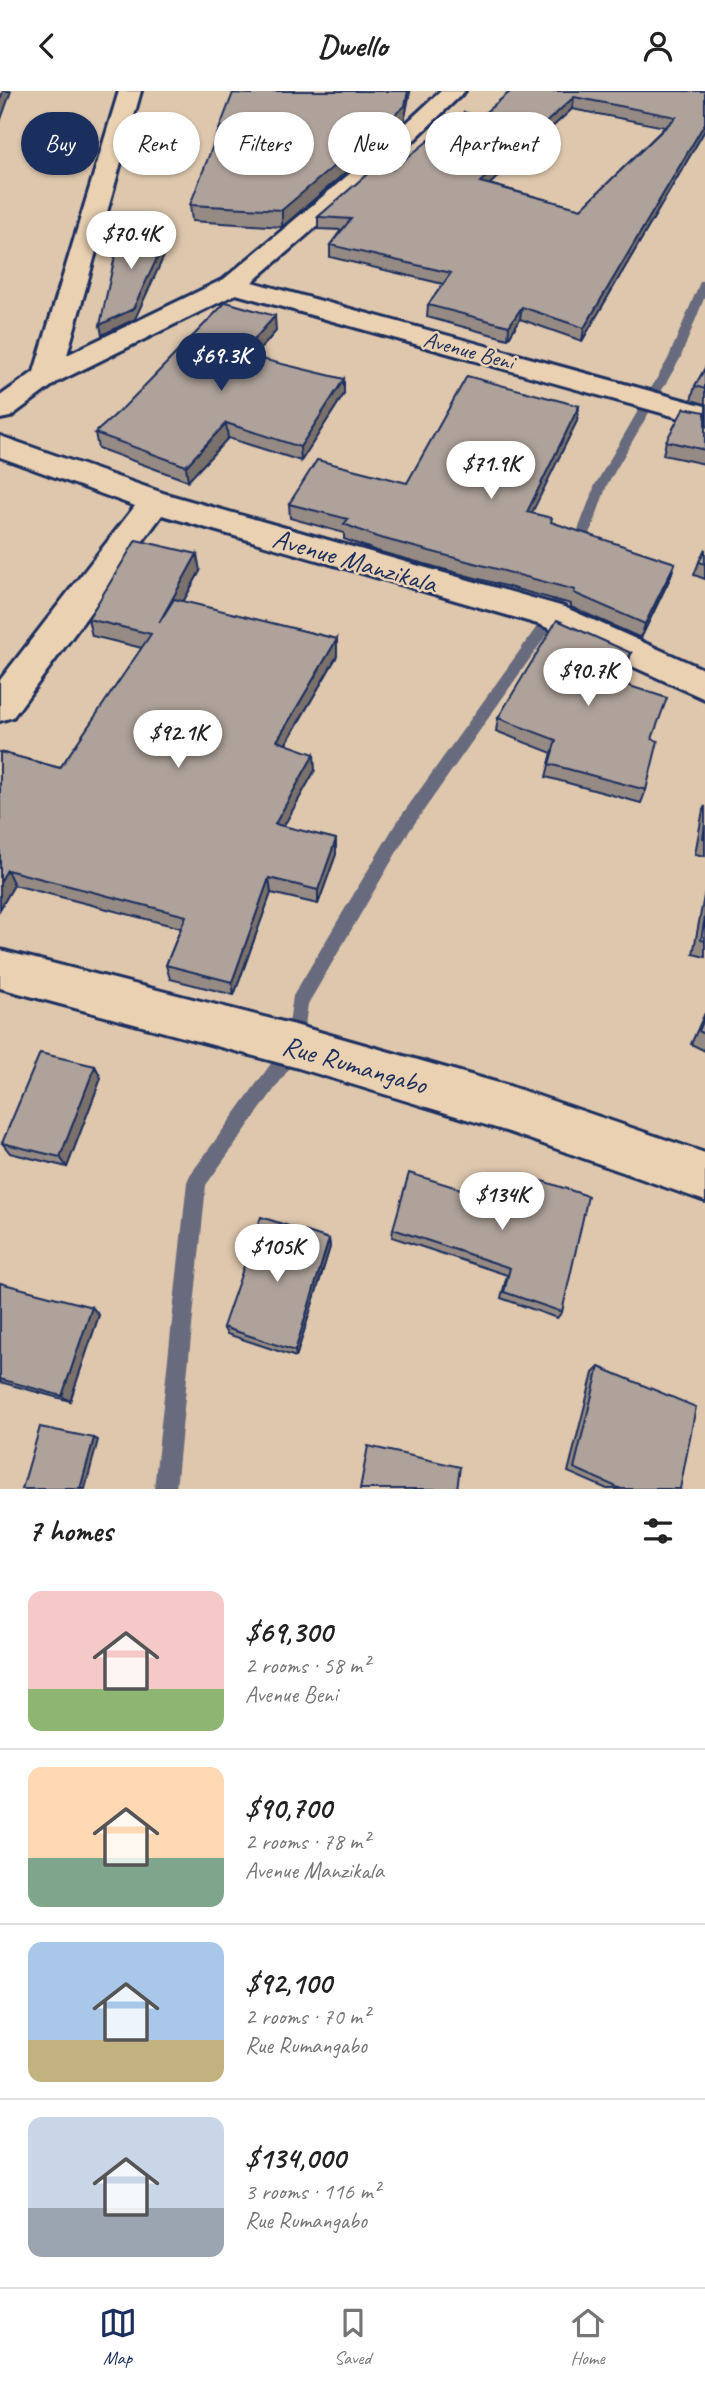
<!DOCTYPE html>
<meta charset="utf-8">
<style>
body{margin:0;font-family:Caveat,sans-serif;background:#f2f2f2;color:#222;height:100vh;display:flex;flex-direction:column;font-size:26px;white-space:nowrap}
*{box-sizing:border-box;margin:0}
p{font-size:23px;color:#767676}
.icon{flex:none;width:38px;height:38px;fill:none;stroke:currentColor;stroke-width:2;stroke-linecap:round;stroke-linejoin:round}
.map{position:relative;height:1398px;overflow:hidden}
.sheet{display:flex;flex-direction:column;background:#fff;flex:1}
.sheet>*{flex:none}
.hud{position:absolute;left:21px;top:21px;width:663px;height:63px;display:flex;gap:14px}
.price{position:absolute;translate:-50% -60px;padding:0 16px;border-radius:24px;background:#fff;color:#222;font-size:23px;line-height:46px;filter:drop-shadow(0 2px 4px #0008)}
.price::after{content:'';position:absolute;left:50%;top:42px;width:21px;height:16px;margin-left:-10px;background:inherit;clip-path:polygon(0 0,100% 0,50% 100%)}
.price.current{background:#1b2f5e;color:#fff}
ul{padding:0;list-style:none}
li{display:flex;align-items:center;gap:21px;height:175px;padding:0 28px}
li+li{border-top:2px solid #e0e0e0}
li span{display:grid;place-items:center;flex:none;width:196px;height:140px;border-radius:14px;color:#555}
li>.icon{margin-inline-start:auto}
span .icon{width:84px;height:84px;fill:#fffc;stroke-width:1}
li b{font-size:30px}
h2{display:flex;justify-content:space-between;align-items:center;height:84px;padding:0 28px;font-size:30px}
.chip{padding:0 24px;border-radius:32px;background:#fff;box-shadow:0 2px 5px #0004;font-size:24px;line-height:63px}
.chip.current{background:#1b2f5e;color:#fff}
header{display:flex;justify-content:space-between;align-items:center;height:91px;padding:0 28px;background:#fff;font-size:32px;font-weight:600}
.tabs{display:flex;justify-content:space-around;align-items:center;height:98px;border-top:2px solid #e0e0e0;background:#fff;font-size:19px;color:#767676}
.tabs a{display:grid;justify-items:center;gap:4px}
.tabs .current{color:#1b2f5e}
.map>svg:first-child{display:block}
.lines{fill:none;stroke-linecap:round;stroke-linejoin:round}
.stream{fill:#686b7d;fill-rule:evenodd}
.street-casing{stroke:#1b2f5e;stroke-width:6}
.street{fill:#ead1b2;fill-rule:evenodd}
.wall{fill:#968b84;stroke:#1b2f5e;stroke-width:2;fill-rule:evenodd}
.shaded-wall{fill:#7a716c;stroke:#1b2f5e;stroke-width:2}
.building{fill:#aea29a;stroke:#1b2f5e;stroke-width:2;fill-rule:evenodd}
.labels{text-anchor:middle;stroke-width:5;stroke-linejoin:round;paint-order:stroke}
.far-street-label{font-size:23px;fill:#1b2f5e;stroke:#ead1b2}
.street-label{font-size:28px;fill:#1b2f5e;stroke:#ead1b2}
</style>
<header><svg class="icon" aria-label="back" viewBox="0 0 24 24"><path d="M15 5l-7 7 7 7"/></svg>Dwello<svg class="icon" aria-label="person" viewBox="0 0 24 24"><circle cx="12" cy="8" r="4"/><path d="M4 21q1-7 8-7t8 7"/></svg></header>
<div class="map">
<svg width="705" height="1398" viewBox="0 0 705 1398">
<rect width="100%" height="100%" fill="#dec7ad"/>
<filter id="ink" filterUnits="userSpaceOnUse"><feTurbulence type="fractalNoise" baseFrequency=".0143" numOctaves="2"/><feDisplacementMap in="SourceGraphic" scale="14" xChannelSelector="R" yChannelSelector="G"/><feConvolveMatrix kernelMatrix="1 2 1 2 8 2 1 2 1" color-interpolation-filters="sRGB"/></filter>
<g filter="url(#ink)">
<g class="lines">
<path class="stream" d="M 705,188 L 705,205 L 680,268 L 607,394 L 584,460 L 582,463 L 572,463 L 570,460 L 595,394 L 668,268 L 700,191 Z
M 565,486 L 572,491 L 557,529 L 408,742 L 308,913 L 301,961 L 206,1094 L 176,1398 L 154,1398 L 187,1091 L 190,1084 L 286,952 L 293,905 L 396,732 L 546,523 L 558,491 Z"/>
<g class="street-casing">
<path id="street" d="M 119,0 L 141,0 L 67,264 L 224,188 L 371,65 L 441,0 L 465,0 L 387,75 L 252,191 L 705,315 L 705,334 L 236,203 L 57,291 L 10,326 L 0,328 L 0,305 L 34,281 Z
M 0,345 L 166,403 L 564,516 L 705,579 L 705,608 L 541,534 L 162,424 L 13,626 L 0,630 L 0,589 L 135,415 L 0,366 Z
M 0,859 L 295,934 L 509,995 L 705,1062 L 705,1110 L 509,1041 L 295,976 L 0,897 Z"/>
</g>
<use href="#street" class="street"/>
</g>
<path class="wall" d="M 252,0 L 410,0 L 404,31 L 282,136 L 192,130 L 190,114 L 252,3 Z
M 511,0 L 705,0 L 705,39 L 582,250 L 520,228 L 508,248 L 427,226 L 428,214 L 443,193 L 330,166 L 330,154 L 341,139 L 318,138 L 318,126 L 397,69 L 396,76 L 480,26 ZM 572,18 L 665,36 L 581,118 L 489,93 Z
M 276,240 L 254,266 L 344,303 L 301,370 L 228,347 L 188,390 L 98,357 L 95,342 Z
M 705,277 L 705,313 L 691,309 L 695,295 Z
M 579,315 L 577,330 L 531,422 L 551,432 L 675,472 L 670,487 L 641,547 L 571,516 L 571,513 L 377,460 L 344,448 L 344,442 L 290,427 L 289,413 L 407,392 Z
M 705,321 L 705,373 L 663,364 L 666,350 Z
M 705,458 L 705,488 L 694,484 L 699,471 Z
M 200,480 L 183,511 L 337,548 L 337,565 L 286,653 L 315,679 L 283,736 L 336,748 L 336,763 L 318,813 L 271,802 L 234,904 L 170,888 L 166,874 L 181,837 L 14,794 L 0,818 L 0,661 L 60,677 L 142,557 L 92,545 L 88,528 Z
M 631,562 L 627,576 L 620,592 L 652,648 L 646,699 L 641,712 L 546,686 L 552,662 L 496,640 L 498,627 Z
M 705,715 L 705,765 L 695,763 L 703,719 Z
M 705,800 L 705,866 L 693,863 Z
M 705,922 L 705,960 L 691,953 Z
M 95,975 L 101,987 L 67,1076 L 10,1062 L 2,1052 Z
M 533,1087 L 562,1221 L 557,1227 L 501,1207 L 507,1184 L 392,1146 L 393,1138 L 524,1118 L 529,1095 Z
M 329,1148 L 330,1156 L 296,1266 L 227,1243 L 223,1236 Z
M 0,1192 L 99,1224 L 70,1310 L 0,1291 Z
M 599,1276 L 680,1398 L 607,1398 L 568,1381 L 593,1282 Z"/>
<path class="shaded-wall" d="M 3,0 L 11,0 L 0,31 L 0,9 Z
M 408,0 L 410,0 L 404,31 L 282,136 L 282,119 Z
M 574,6 L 572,18 L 479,103 L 480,91 Z
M 705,32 L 705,39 L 582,250 L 584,237 Z
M 397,57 L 397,69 L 393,90 L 393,78 Z
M 169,142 L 170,152 L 135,228 L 102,244 L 100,234 Z
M 522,216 L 520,228 L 508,248 L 509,235 Z
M 275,225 L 276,240 L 243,278 L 241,263 Z
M 344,288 L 344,303 L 301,370 L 300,356 Z
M 579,315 L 577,330 L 525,436 L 527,421 Z
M 226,332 L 228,347 L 188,390 L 186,375 Z
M 197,463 L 200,480 L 162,549 L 159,532 Z
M 675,472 L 670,487 L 641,547 L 645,533 Z
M 337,548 L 337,565 L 278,666 L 277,650 Z
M 631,562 L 627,576 L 613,604 L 617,591 Z
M 314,663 L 315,679 L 276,749 L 275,733 Z
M 336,748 L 336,763 L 318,813 L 318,799 Z
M 7,779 L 14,794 L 0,818 L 0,791 Z
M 269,787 L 271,802 L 234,904 L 232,891 Z
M 95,975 L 101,987 L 67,1076 L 60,1066 Z
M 329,1148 L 330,1156 L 296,1266 L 295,1260 Z
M 92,1216 L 99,1224 L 70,1310 L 62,1305 Z
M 94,1347 L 98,1349 L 85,1398 L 80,1398 Z"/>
<path class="building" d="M 252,0 L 408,0 L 405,15 L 282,119 L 190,114 L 233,2 L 252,3 Z
M 511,0 L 705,0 L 705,32 L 584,237 L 522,216 L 509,235 L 428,214 L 451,182 L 330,154 L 351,128 L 318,126 L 397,57 L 393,78 L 464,21 L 480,26 ZM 574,6 L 676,26 L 581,118 L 480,91 Z
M 120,142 L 169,142 L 133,218 L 100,234 Z
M 226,211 L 275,225 L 241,263 L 344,288 L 300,356 L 226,332 L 186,375 L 95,342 L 124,316 Z
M 705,277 L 705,298 L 695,295 Z
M 467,285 L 579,315 L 527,421 L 552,427 L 551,431 L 675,472 L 645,533 L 574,502 L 575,499 L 377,446 L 344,433 L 348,428 L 289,413 L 317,369 L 407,392 Z
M 684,317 L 705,321 L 705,359 L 666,350 Z
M 136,449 L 197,463 L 159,532 L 174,508 L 337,548 L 277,650 L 314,663 L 275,733 L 336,748 L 318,799 L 269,787 L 232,891 L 166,874 L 186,825 L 7,779 L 0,791 L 0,661 L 60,677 L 151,543 L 88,528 Z
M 705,458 L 705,473 L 699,471 Z
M 557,529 L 631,562 L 617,591 L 667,607 L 652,648 L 658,650 L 646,699 L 549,673 L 556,649 L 498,627 Z
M 705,733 L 705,748 L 703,747 Z
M 705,825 L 705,850 L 701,849 Z
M 705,926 L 705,944 L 699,940 Z
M 40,962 L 95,975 L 60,1066 L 2,1052 Z
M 409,1082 L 525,1118 L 533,1087 L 588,1105 L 562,1221 L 504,1201 L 510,1177 L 393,1138 Z
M 261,1126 L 329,1148 L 295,1260 L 223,1236 Z
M 0,1192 L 92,1216 L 62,1305 L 0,1288 Z
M 599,1276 L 696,1316 L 680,1398 L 621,1398 L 574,1377 Z
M 40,1336 L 94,1347 L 80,1398 L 22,1398 Z
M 368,1355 L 460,1376 L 457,1398 L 360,1398 Z"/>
</g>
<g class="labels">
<g class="far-street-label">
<text transform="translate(469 259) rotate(15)" y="8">Avenue Beni</text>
</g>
<g class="street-label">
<text transform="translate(355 469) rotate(16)" y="10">Avenue Manzikala</text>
<text transform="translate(355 973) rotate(16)" y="10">Rue Rumangabo</text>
</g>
</g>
</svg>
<b class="price" style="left:131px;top:180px">$70.4K</b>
<b class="price current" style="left:221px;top:302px">$69.3K</b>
<b class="price" style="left:491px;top:410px">$71.9K</b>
<b class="price" style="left:588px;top:617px">$90.7K</b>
<b class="price" style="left:178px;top:679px">$92.1K</b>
<b class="price" style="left:502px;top:1141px">$134K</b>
<b class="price" style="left:277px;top:1193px">$105K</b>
<div class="hud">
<a class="chip current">Buy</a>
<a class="chip">Rent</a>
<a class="chip">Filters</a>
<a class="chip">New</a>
<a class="chip">Apartment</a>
</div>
</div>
<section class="sheet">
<h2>7 homes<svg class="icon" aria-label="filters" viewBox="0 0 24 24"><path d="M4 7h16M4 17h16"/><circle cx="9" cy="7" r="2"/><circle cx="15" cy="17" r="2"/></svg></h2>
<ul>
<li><span style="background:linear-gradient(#f6c9c9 70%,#8fb573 0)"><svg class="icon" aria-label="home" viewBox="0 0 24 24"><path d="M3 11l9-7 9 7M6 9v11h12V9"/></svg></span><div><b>$69,300</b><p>2 rooms · 58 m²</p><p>Avenue Beni</p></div></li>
<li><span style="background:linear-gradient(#ffd9b3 65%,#7fa58c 0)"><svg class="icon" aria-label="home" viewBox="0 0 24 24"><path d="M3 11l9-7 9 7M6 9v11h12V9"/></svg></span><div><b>$90,700</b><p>2 rooms · 78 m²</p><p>Avenue Manzikala</p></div></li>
<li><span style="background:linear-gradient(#a9c7e8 70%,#c2b280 0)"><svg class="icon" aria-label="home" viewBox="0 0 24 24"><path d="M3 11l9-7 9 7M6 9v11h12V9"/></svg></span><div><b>$92,100</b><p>2 rooms · 70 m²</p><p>Rue Rumangabo</p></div></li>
<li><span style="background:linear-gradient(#c9d6e8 65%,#9aa5b1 0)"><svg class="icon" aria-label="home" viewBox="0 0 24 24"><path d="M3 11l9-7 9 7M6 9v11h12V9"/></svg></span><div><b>$134,000</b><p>3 rooms · 116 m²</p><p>Rue Rumangabo</p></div></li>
</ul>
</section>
<nav class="tabs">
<a class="current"><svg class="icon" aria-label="map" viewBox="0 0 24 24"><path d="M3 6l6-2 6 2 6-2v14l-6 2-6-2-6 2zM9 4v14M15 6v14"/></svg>Map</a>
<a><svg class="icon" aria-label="saved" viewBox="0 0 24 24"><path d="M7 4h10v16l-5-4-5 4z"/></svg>Saved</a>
<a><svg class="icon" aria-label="home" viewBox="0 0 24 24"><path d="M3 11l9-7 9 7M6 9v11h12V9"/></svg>Home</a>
</nav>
